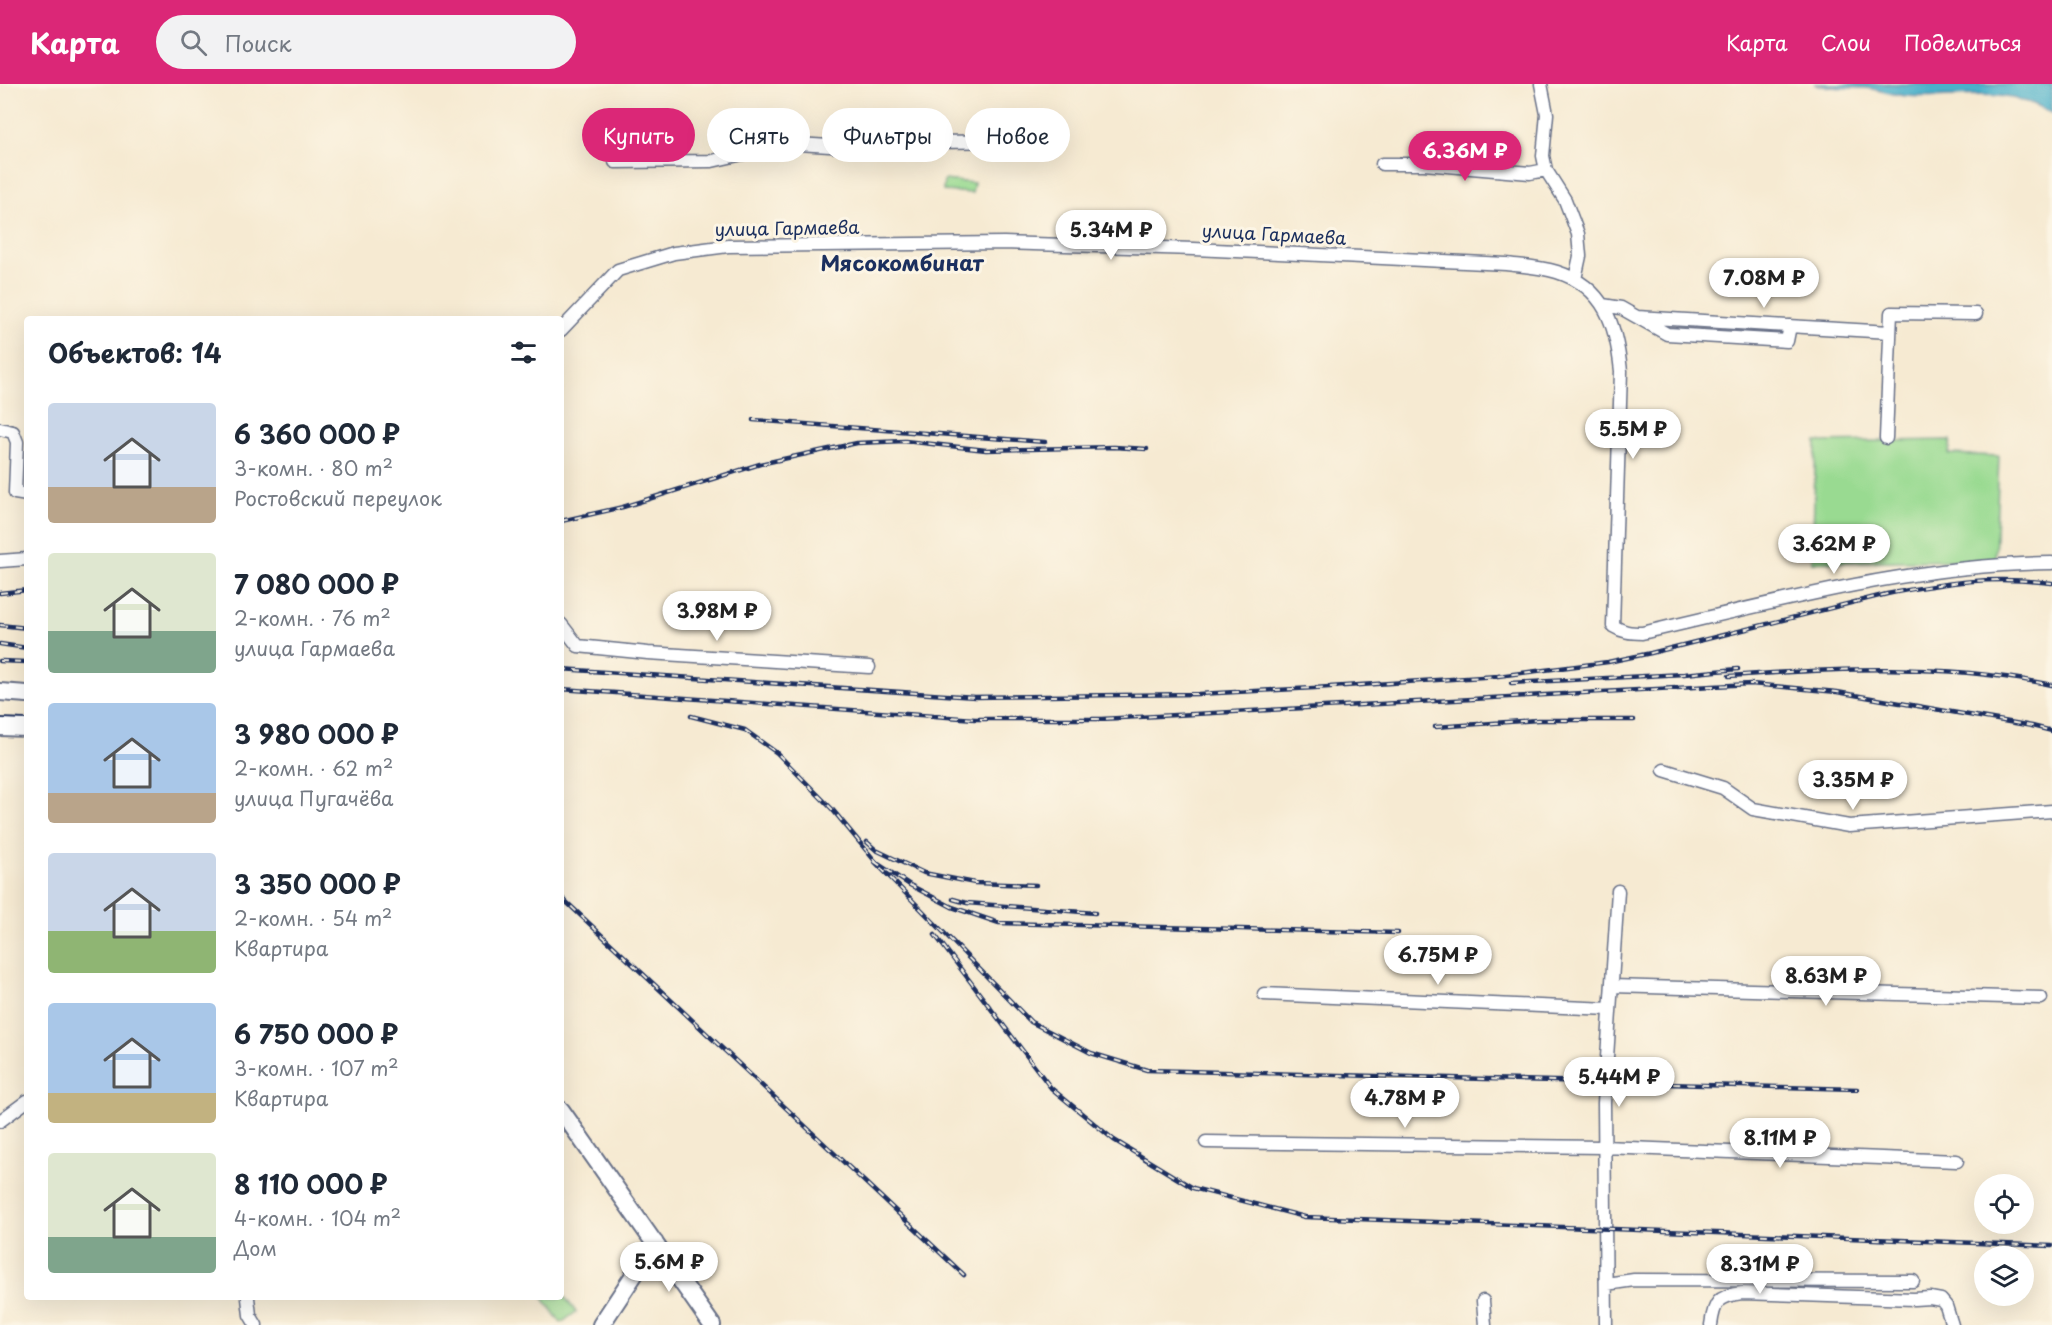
<!DOCTYPE html>
<html lang="ru">
<meta charset="utf-8">
<style>
body{margin:0;font-family:"Playpen Sans",sans-serif;background:#f2f2f3;color:#1f2937;height:100vh;display:flex;flex-direction:column;font-size:22px;white-space:nowrap}
*{box-sizing:border-box;margin:0}
p{font-size:20px;color:#747a83}
.icon{flex:none;width:33px;height:33px;fill:none;stroke:currentColor;stroke-width:2;stroke-linecap:round;stroke-linejoin:round}
.map{position:relative;flex:1;overflow:hidden}
.panel{position:absolute;left:24px;top:232px;width:540px;height:984px;display:flex;flex-direction:column;background:#fff;border-radius:6px;box-shadow:0 6px 24px #0002}
.panel>*{flex:none}
.hud{position:absolute;left:582px;top:24px;width:570px;height:54px;display:flex;gap:12px}
.buttons{position:absolute;left:1974px;top:1090px;display:grid;gap:12px}
.buttons a{display:grid;place-items:center;width:60px;height:60px;border-radius:50%;background:#fff;box-shadow:0 6px 24px #0002;font-size:30px}
.price{position:absolute;translate:-50% -51px;padding:0 14px;border-radius:21px;background:#fff;color:#222;font-size:20px;line-height:39px;filter:drop-shadow(0 2px 3px #0008)}
.price::after{content:'';position:absolute;left:50%;top:36px;width:18px;height:14px;margin-left:-9px;background:inherit;clip-path:polygon(0 0,100% 0,50% 100%)}
.price.on{background:#db2777;color:#fff}
ul{padding:0;list-style:none}
li{display:flex;align-items:center;gap:18px;height:150px;padding:0 24px}
li span{display:grid;place-items:center;flex:none;width:168px;height:120px;border-radius:6px;color:#555}
li>.icon{margin-inline-start:auto}
span .icon{width:72px;height:72px;fill:#fffc;stroke-width:1}
li b{font-size:26px}
h2{display:flex;justify-content:space-between;align-items:center;height:72px;padding:0 24px;font-size:26px}
.chip{padding:0 21px;border-radius:27px;background:#fff;box-shadow:0 6px 24px #0002;font-size:21px;line-height:54px}
.chip.on{background:#db2777;color:#fff}
header{display:flex;align-items:center;gap:36px;box-sizing:border-box;height:84px;padding:0 30px;background:#db2777;color:#fff}
header strong{font-size:28px}
nav{display:flex;gap:33px;margin-inline-start:auto;font-size:21px}
.search{width:420px;height:54px;background:#f2f2f3;display:flex;align-items:center;gap:15px;box-sizing:border-box;padding:0 21px;border-radius:33px;color:#747a83;font-size:22px}
.map>svg:first-child{display:block}
.green{fill:#99da91;stroke:#5a8478;stroke-width:1.5}
.water{fill:#4bb1ca;stroke:#337094;stroke-width:1.5}
.lines{fill:none;stroke-linecap:round;stroke-linejoin:round}
.minor-casing{stroke:#687087;stroke-width:15}
.major-casing{stroke:#687087;stroke-width:20}
.minor{stroke:#fff;stroke-width:12}
.major{stroke:#fff;stroke-width:16}
.tram{stroke:#1b2f5e;stroke-width:1.5}
.rail-casing{stroke:#1b2f5e;stroke-width:4.5}
.rail{stroke:#fcf5e5;stroke-width:2;stroke-dasharray:7;stroke-linecap:butt}
.labels{text-anchor:middle;stroke-width:6;stroke-linejoin:round;paint-order:stroke}
.street-label{font-size:18px;fill:#1b2f5e;stroke:#fcf5e5}
.quarter-label{font-size:21px;font-weight:bold;fill:#1b2f5e;stroke:#fcf5e5}
</style>
<header>
<strong>Карта</strong>
<div class="search"><svg class="icon" aria-label="search" viewBox="0 0 24 24"><circle cx="10" cy="10" r="6"/><path d="M15 15l6 6"/></svg>Поиск</div>
<nav><a>Карта</a><a>Слои</a><a>Поделиться</a></nav>
</header>
<div class="map">
<svg width="2052" height="1241" viewBox="0 0 2052 1241">
<rect width="100%" height="100%" fill="#fcf5e5"/>
<filter id="ink" filterUnits="userSpaceOnUse"><feTurbulence type="fractalNoise" baseFrequency=".0167" numOctaves="2"/><feDisplacementMap in="SourceGraphic" scale="12" xChannelSelector="R" yChannelSelector="G"/><feConvolveMatrix kernelMatrix="1 2 1 2 8 2 1 2 1" color-interpolation-filters="sRGB"/></filter>
<filter id="wash" filterUnits="userSpaceOnUse"><feTurbulence type="fractalNoise" baseFrequency=".008" numOctaves="4" result="noise"/><feDisplacementMap in="SourceGraphic" scale="24" xChannelSelector="R" yChannelSelector="G"/><feGaussianBlur stdDeviation="1.35" result="paint"/><feColorMatrix in="noise" values="0 0 0 0 0 0 0 0 0 0 0 0 0 0 0 0 0 1.4 0 .05"/><feComposite in="paint" operator="in"/></filter>
<g filter="url(#wash)">
<rect width="100%" height="100%" fill="#f6ead2"/>
<path class="green" d="M 944,96 L 974,99 L 972,109 L 943,107 Z
M 1951,356 L 1949,370 L 1999,372 L 1995,476 L 1812,478 L 1816,358 Z
M 561,1208 L 576,1228 L 561,1239 L 543,1214 L 561,1214 Z"/>
<path class="water" d="M 1814,0 L 2052,0 L 2052,29 C 2004,0 1958,16 1906,12 C 1892,11 1879,5 1865,4 C 1849,3 1829,5 1814,0 Z"/>
</g>
<g filter="url(#ink)">
<g class="lines">
<g class="minor-casing">
<path id="minor" d="M 1541,0 L 1547,30 L 1543,72 L 1546,86 L 1565,116 L 1578,150 L 1580,172 L 1575,195
M 615,78 L 712,77 L 747,69 L 751,57 L 892,66 L 933,58 L 1025,57
M 1382,80 L 1424,80 L 1530,89 L 1546,86
M 1603,221 L 1621,224 L 1667,250 L 1787,257 L 1790,242
M 1637,233 L 1890,248
M 561,246 L 618,186 L 674,169 L 728,162 L 1004,159 L 1194,165 L 1506,180 C 1522,182 1541,183 1557,188 C 1605,203 1616,241 1621,287 L 1613,542 C 1623,548 1630,549 1642,549 C 1777,518 1913,480 2052,479
M 0,345 L 13,348 L 17,358 L 15,409 L 27,411
M 1886,354 L 1891,229 L 1976,230
M 0,477 L 27,475
M 561,540 L 578,562 L 648,569 L 869,583
M 1664,686 L 1723,704 L 1753,725 L 1849,742 L 2052,727
M 1612,902 L 2041,914
M 1264,910 L 1610,925
M 0,1037 L 27,1017
M 1206,1058 L 1604,1063 L 1957,1077
M 1606,1200 L 1634,1196 L 1913,1197
M 248,1214 L 250,1231 L 256,1241
M 1483,1217 L 1485,1241
M 1606,1241 L 1604,1019 L 1618,807
M 1711,1241 C 1714,1218 1718,1212 1742,1209 L 1914,1215 L 1930,1214 L 1941,1216 L 1946,1222 L 1952,1241"/>
</g>
<g class="major-casing">
<path id="major" d="M 0,608 L 27,610
M 0,643 L 27,644
M 561,1026 L 712,1241
M 601,1241 L 655,1159"/>
</g>
<use href="#minor" class="minor"/>
<use href="#major" class="major"/>
<path class="tram" d="M 0,634 L 27,635"/>
<g class="rail-casing">
<path id="rail" d="M 753,336 L 1045,358
M 561,437 L 623,423 L 760,380 L 857,359 L 905,357 L 986,366 L 1114,363 L 1147,365
M 0,509 L 27,506
M 0,541 L 27,544
M 0,560 L 27,564
M 0,577 L 27,578
M 561,585 L 975,613 L 1198,610 L 1314,604 L 1498,592 L 1608,578 L 1651,569 L 1887,510 C 1948,498 1990,492 2052,499
M 1729,592 C 1836,584 1946,579 2052,601
M 1511,599 L 1684,590 L 1738,585
M 561,605 L 975,635 L 1101,635 L 1751,600 L 1837,608 L 2032,642 L 2052,647
M 691,632 L 745,646 L 777,669 L 832,725 L 880,783
M 1435,643 L 1538,636 L 1634,636
M 867,758 L 876,766 L 924,789 L 975,799 L 1036,801
M 561,813 L 964,1191
M 953,815 L 967,819 L 1095,829
M 1398,849 L 999,839 L 952,823 L 910,801 L 875,778 L 1031,938 L 1091,969 L 1147,986 L 1857,1005
M 935,851 L 1051,1004 L 1114,1056 L 1193,1104 L 1305,1133 L 2052,1162"/>
</g>
<use href="#rail" class="rail"/>
</g>
</g>
<g class="labels">
<g class="street-label">
<text transform="translate(787 145) rotate(-1)" y="6">улица Гармаева</text>
<text transform="translate(1274 151) rotate(3)" y="6">улица Гармаева</text>
</g>
<g class="quarter-label">
<text x="902" y="187">Мясокомбинат</text>
</g>
</g>
</svg>
<div class="buttons">
<a><svg class="icon" aria-label="locate" viewBox="0 0 24 24"><circle cx="12" cy="12" r="6"/><path d="M12 2v4M12 18v4M2 12h4M18 12h4"/></svg></a>
<a><svg class="icon" aria-label="layers" viewBox="0 0 24 24"><path d="M12 4l9 5-9 5-9-5zM3 14l9 5 9-5"/></svg></a>
</div>
<b class="price on" style="left:1465px;top:98px">6.36M ₽</b>
<b class="price" style="left:1111px;top:177px">5.34M ₽</b>
<b class="price" style="left:1764px;top:225px">7.08M ₽</b>
<b class="price" style="left:1633px;top:376px">5.5M ₽</b>
<b class="price" style="left:1834px;top:491px">3.62M ₽</b>
<b class="price" style="left:717px;top:558px">3.98M ₽</b>
<b class="price" style="left:1853px;top:727px">3.35M ₽</b>
<b class="price" style="left:1438px;top:902px">6.75M ₽</b>
<b class="price" style="left:1826px;top:923px">8.63M ₽</b>
<b class="price" style="left:1619px;top:1024px">5.44M ₽</b>
<b class="price" style="left:1405px;top:1045px">4.78M ₽</b>
<b class="price" style="left:1780px;top:1085px">8.11M ₽</b>
<b class="price" style="left:669px;top:1209px">5.6M ₽</b>
<b class="price" style="left:1760px;top:1211px">8.31M ₽</b>
<div class="hud">
<a class="chip on">Купить</a>
<a class="chip">Снять</a>
<a class="chip">Фильтры</a>
<a class="chip">Новое</a>
</div>
<section class="panel">
<h2>Объектов: 14<svg class="icon" aria-label="filters" viewBox="0 0 24 24"><path d="M4 7h16M4 17h16"/><circle cx="9" cy="7" r="2"/><circle cx="15" cy="17" r="2"/></svg></h2>
<ul>
<li><span style="background:linear-gradient(#c9d6e8 70%,#b9a48a 0)"><svg class="icon" aria-label="home" viewBox="0 0 24 24"><path d="M3 11l9-7 9 7M6 9v11h12V9"/></svg></span><div><b>6 360 000 ₽</b><p>3-комн. · 80 m²</p><p>Ростовский переулок</p></div></li>
<li><span style="background:linear-gradient(#dfe7d0 65%,#7fa58c 0)"><svg class="icon" aria-label="home" viewBox="0 0 24 24"><path d="M3 11l9-7 9 7M6 9v11h12V9"/></svg></span><div><b>7 080 000 ₽</b><p>2-комн. · 76 m²</p><p>улица Гармаева</p></div></li>
<li><span style="background:linear-gradient(#a9c7e8 75%,#b9a48a 0)"><svg class="icon" aria-label="home" viewBox="0 0 24 24"><path d="M3 11l9-7 9 7M6 9v11h12V9"/></svg></span><div><b>3 980 000 ₽</b><p>2-комн. · 62 m²</p><p>улица Пугачёва</p></div></li>
<li><span style="background:linear-gradient(#c9d6e8 65%,#8fb573 0)"><svg class="icon" aria-label="home" viewBox="0 0 24 24"><path d="M3 11l9-7 9 7M6 9v11h12V9"/></svg></span><div><b>3 350 000 ₽</b><p>2-комн. · 54 m²</p><p>Квартира</p></div></li>
<li><span style="background:linear-gradient(#a9c7e8 75%,#c2b280 0)"><svg class="icon" aria-label="home" viewBox="0 0 24 24"><path d="M3 11l9-7 9 7M6 9v11h12V9"/></svg></span><div><b>6 750 000 ₽</b><p>3-комн. · 107 m²</p><p>Квартира</p></div></li>
<li><span style="background:linear-gradient(#dfe7d0 70%,#7fa58c 0)"><svg class="icon" aria-label="home" viewBox="0 0 24 24"><path d="M3 11l9-7 9 7M6 9v11h12V9"/></svg></span><div><b>8 110 000 ₽</b><p>4-комн. · 104 m²</p><p>Дом</p></div></li>
</ul>
</section>
</div>
